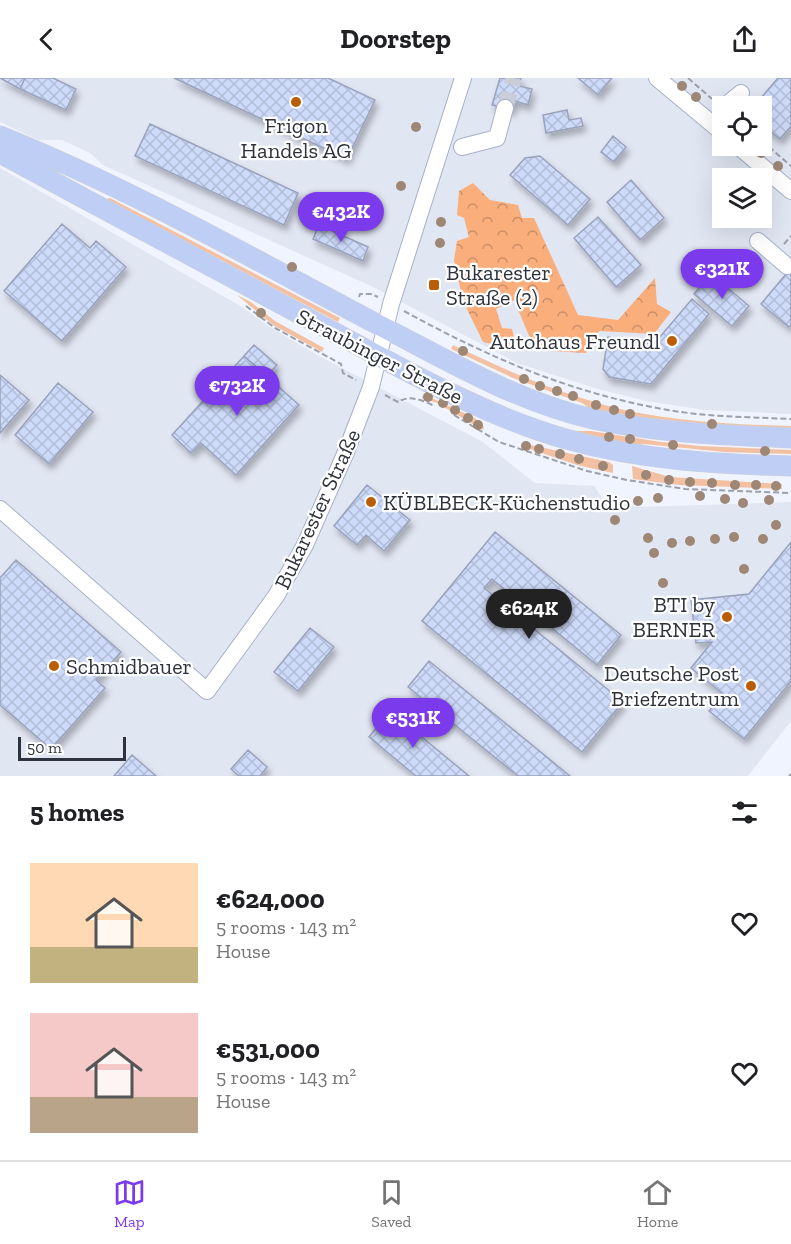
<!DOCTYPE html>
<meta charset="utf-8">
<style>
body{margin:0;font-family:"Zilla Slab",serif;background:#f6f6f6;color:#202124;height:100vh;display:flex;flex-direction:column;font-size:22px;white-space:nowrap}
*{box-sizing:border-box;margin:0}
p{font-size:20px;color:#757577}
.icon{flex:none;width:33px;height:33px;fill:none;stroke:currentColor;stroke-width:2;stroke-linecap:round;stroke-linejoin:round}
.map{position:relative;height:698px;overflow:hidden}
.side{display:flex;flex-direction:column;background:#fff;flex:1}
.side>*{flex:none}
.fabs{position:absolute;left:712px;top:18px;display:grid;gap:12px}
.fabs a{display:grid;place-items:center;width:60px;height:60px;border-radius:0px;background:#fff;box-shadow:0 6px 24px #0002;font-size:30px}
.scale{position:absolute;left:18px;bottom:15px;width:108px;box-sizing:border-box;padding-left:6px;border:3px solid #2e323c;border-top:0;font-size:16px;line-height:21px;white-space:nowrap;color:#2e323c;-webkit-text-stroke:4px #fff;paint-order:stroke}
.price{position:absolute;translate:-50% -51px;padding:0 14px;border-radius:21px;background:#7c3aed;color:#fff;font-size:20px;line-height:39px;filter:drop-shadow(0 2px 3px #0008)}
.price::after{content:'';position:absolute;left:50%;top:36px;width:18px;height:14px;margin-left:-9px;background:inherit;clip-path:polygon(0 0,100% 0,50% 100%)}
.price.current{background:#222;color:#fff}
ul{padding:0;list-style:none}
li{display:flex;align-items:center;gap:18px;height:150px;padding:0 30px}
li span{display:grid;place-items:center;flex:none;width:168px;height:120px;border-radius:0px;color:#555}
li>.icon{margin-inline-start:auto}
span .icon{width:72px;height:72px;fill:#fffc;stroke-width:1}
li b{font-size:26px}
h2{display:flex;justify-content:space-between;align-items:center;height:72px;padding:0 30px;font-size:26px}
header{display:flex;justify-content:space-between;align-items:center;height:78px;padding:0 30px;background:#fff;font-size:27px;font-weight:800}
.menu{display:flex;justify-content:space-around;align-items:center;height:84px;border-top:2px solid #e0e0e0;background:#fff;font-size:16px;color:#757577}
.menu a{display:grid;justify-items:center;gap:3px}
.menu .current{color:#7c3aed}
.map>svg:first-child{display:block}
.built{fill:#e1e6f3;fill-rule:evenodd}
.green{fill:#f3c1a2}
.forest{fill:url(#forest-crowns)}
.building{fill:url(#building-cross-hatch);stroke:#99a3bc;stroke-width:1.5;filter:url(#shadow)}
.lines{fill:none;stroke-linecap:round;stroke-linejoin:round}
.minor-tunnel{stroke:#c9cdd8;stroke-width:16;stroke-dasharray:16 8;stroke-linecap:butt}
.minor-casing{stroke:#a6b0c9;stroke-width:18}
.major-casing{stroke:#d1d2d4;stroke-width:21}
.path{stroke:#9ca0aa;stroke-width:2;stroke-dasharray:6 3;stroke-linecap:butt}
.minor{stroke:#fff;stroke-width:16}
.major{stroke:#bfcef4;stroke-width:20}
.tree{fill:#9f8776}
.poi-dot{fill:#b95d06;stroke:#fff;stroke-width:2}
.labels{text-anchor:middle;stroke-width:4.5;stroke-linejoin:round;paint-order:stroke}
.poi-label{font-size:22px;fill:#2e323c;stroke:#fff;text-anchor:start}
.street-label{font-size:22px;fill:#2e323c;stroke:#fff}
</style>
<header><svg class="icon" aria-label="back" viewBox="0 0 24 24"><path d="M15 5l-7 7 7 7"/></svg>Doorstep<svg class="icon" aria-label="share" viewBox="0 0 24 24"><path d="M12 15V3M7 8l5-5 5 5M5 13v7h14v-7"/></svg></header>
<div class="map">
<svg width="791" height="698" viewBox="0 0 791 698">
<defs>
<pattern id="forest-crowns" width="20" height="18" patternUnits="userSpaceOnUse" patternTransform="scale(1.5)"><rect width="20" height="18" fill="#faae7c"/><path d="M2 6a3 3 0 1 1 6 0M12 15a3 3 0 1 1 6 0" fill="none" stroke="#cb8e67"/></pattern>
<pattern id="building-cross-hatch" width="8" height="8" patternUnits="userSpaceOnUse" patternTransform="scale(1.5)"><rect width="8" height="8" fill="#cedaf9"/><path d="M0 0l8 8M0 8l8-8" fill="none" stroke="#b1bcd6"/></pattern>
<filter id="shadow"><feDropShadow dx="3" dy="5.5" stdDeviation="3" flood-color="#0004"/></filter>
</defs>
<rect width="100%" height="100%" fill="#f0f4ff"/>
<path class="built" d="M 0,0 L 791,0 L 791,336 L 705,332 L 646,323 L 594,310 L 517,285 L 371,208 L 103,87 L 90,75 L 62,62 L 38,62 L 0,44 ZM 723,28 L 762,28 L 762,68 L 723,68 ZM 723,100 L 762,100 L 762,140 L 723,140 Z
M 0,90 L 242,229 L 268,248 L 319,278 L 483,364 L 535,405 L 594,408 L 604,422 L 637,429 L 791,424 L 791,643 L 748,698 L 0,698 Z"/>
<path class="green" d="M 110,120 L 340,240 L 338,244 L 106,121 Z
M 237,217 L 251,224 L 275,243 L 324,270 L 322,274 L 273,247 Z
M 453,267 C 497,288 541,308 588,322 C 653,343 723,346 791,348 L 791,355 L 599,337 L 582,325 L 513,300 L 451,271 Z
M 438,298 L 533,342 L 572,353 L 591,353 L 661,364 L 700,368 L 791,372 L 791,376 L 724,374 L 644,366 L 620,369 L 574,358 L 533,345 L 436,301 Z
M 423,316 L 475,340 L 484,349 L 483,352 L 437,325 L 422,320 Z
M 526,366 L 609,384 L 613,387 L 613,395 L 577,387 L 521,368 Z
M 632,388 L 670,399 L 782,406 L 782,411 L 679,407 L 633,401 Z"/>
<path class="forest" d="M 473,105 L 490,122 L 518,127 L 522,140 L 534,140 L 578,237 L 618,242 L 655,200 L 657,226 L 671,234 L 654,256 L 599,253 L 586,275 L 535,272 L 514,222 L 496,231 L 502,250 L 512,251 L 517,272 L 483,264 L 463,223 L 454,182 L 457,163 L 469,159 L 464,140 L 457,137 L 459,113 Z"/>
<path class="building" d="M 0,0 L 25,0 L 20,11 Z
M 25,0 L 53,0 L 76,11 L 66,32 L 20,11 Z
M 174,0 L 328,0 L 375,22 L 347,81 Z
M 500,0 L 521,0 L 519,8 L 532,11 L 528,27 L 515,23 L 512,32 L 492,27 Z
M 578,0 L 612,0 L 598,17 Z
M 778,0 L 791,0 L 791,48 L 780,61 L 762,47 L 762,28 L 754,28 Z
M 567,32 L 569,42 L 581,40 L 583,48 L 546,55 L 543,37 Z
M 150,46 L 298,115 L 284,147 L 135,78 Z
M 613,58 L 626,69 L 614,84 L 601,74 Z
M 540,78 L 590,121 L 568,147 L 510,97 L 525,80 Z
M 631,102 L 664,140 L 640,162 L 607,124 Z
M 598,139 L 641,187 L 616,209 L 574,160 Z
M 62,146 L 90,170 L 96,163 L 126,189 L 62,263 L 4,213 Z
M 319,147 L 368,169 L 363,183 L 313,161 Z
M 716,180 L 726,191 L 718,200 L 707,190 Z
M 791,190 L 791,247 L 789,249 L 761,226 Z
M 711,196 L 749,228 L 732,248 L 694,216 Z
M 692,221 L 709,236 L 651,306 L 609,299 L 603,291 L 608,259 L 654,266 Z
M 254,267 L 277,287 L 267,298 L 244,278 Z
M 244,278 L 299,327 L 236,397 L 201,365 L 191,375 L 172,357 Z
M 0,297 L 29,322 L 0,355 Z
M 58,305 L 93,334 L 49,386 L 15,357 Z
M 367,407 L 410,442 L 384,473 L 366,457 L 357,467 L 334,448 Z
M 495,454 L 621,557 L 597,587 L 492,501 L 484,510 L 623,624 L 582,674 L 422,543 Z
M 791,464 L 791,603 L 744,661 L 709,633 L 723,616 L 691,590 L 712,564 L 696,565 L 691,522 L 749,516 Z
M 16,482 L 121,574 L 96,602 L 105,610 L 51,671 L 0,627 L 0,500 Z
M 310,550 L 334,569 L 298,613 L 274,594 Z
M 429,583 L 570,698 L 518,698 L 408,609 Z
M 390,633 L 469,698 L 416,698 L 369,659 Z
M 248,672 L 267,689 L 260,698 L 239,698 L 231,691 Z
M 132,677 L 156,698 L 114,698 Z"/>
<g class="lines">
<path class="minor-tunnel" d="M 505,30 L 514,0"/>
<g class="minor-casing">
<path id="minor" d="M 657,0 L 723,55
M 725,28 L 741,15
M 738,68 L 791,113
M 462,69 L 497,60 L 505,30
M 758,163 L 787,188
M 0,431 L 207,613 L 276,518 L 305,467 L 346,374 L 371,309 L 391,226 L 463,0"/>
</g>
<g class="major-casing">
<path id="major" d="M 0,58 C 129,110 250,179 373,244 C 444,280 514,323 593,341 C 658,355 724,357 791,360
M 0,75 C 109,134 218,192 328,251 C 405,292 482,337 566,361 C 640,382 715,386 791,388"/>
</g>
<path class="path" d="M 688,0 L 712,21
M 762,63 L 791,88
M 784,166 L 791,158
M 359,219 L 360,216 L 371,216 L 378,219
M 246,228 L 275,250 L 341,286 L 343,295 L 356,302
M 404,233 C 490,280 570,315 668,332 C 708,339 750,339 791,341
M 385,317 L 398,324 C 410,316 423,323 435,328
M 454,337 L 499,364 L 587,393 L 627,402 L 685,411 L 791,415
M 789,698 L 791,696"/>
<use href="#minor" class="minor"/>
<use href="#major" class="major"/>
</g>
<g class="tree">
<circle cx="682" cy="8" r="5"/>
<circle cx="696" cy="19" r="5"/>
<circle cx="416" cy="49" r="5"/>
<circle cx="761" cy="75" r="5"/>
<circle cx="778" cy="88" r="5"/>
<circle cx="401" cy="108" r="5"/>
<circle cx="441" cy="144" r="5"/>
<circle cx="440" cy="165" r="5"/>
<circle cx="292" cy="189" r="5"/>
<circle cx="261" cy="235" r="5"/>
<circle cx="463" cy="273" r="5"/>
<circle cx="524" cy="301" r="5"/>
<circle cx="540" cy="308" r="5"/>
<circle cx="557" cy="313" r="5"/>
<circle cx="573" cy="318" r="5"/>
<circle cx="428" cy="319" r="5"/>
<circle cx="443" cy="325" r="5"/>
<circle cx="596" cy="327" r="5"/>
<circle cx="455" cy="332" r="5"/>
<circle cx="614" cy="332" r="5"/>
<circle cx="630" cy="336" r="5"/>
<circle cx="468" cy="340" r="5"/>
<circle cx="712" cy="346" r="5"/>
<circle cx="478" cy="347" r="5"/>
<circle cx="609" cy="359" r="5"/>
<circle cx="630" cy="361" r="5"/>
<circle cx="673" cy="367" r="5"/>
<circle cx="526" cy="368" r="5"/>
<circle cx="539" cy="371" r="5"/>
<circle cx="765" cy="373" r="5"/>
<circle cx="560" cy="376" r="5"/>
<circle cx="579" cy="381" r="5"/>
<circle cx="603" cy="388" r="5"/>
<circle cx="646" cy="397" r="5"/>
<circle cx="669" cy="402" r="5"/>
<circle cx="690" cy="404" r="5"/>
<circle cx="712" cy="405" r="5"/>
<circle cx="735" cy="407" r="5"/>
<circle cx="756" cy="407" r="5"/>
<circle cx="776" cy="408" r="5"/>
<circle cx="700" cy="418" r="5"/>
<circle cx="658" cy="420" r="5"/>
<circle cx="725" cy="421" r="5"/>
<circle cx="769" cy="422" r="5"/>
<circle cx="638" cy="423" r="5"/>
<circle cx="743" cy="425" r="5"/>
<circle cx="615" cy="442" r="5"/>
<circle cx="776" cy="447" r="5"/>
<circle cx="734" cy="459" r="5"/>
<circle cx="648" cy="460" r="5"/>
<circle cx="715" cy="461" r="5"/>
<circle cx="763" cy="461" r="5"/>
<circle cx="690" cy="463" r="5"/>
<circle cx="672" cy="465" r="5"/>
<circle cx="654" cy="475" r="5"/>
<circle cx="744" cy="491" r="5"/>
<circle cx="663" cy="505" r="5"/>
</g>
<g class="poi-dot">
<circle cx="296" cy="24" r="6"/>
<rect x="428" y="201" width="12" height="12" rx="3"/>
<circle cx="672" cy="263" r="6"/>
<circle cx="371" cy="424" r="6"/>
<circle cx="727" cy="539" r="6"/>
<circle cx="54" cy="588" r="6"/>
<circle cx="751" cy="608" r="6"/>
</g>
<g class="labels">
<g class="poi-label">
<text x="296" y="55" text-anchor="middle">Frigon<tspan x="296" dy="25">Handels AG</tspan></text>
<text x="446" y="202">Bukarester<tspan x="446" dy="25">Straße (2)</tspan></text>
<text x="660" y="271" text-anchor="end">Autohaus Freundl</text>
<text x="383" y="432">KÜBLBECK-Küchenstudio</text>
<text x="715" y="534" text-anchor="end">BTI by<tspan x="715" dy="25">BERNER</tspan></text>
<text x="66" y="596">Schmidbauer</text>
<text x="739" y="603" text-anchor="end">Deutsche Post<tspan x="739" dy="25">Briefzentrum</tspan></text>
</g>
<g class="street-label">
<text transform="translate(380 278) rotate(27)" y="8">Straubinger Straße</text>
<text transform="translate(317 431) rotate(-65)" y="8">Bukarester Straße</text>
</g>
</g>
</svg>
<div class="fabs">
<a><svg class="icon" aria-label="locate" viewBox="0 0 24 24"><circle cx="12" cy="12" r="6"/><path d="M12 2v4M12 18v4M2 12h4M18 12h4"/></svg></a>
<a><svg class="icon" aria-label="layers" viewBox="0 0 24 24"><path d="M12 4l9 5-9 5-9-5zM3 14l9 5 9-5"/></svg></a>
</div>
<div class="scale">50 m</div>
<b class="price" style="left:341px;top:165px">€432K</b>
<b class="price" style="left:722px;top:222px">€321K</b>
<b class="price" style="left:237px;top:339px">€732K</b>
<b class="price current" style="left:529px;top:562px">€624K</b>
<b class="price" style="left:413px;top:671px">€531K</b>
</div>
<section class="side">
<h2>5 homes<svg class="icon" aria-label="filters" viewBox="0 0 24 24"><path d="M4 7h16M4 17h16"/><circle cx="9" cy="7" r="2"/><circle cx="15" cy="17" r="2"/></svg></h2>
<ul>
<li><span style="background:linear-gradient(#ffd9b3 70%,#c2b280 0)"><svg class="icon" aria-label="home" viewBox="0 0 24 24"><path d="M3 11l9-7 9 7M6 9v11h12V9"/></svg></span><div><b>€624,000</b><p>5 rooms · 143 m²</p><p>House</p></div><svg class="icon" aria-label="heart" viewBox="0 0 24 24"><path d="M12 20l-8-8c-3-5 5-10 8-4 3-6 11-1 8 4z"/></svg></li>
<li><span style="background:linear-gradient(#f6c9c9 70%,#b9a48a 0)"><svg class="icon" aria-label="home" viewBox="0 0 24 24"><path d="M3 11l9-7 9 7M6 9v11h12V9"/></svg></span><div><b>€531,000</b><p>5 rooms · 143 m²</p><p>House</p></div><svg class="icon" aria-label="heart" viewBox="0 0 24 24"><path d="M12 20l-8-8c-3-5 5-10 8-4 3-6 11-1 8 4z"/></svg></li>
</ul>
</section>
<nav class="menu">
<a class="current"><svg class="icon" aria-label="map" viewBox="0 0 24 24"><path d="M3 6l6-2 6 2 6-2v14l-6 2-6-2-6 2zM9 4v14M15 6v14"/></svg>Map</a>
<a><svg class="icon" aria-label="saved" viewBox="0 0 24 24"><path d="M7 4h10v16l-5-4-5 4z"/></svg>Saved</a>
<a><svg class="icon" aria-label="home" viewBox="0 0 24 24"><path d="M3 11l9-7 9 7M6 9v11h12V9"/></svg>Home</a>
</nav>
